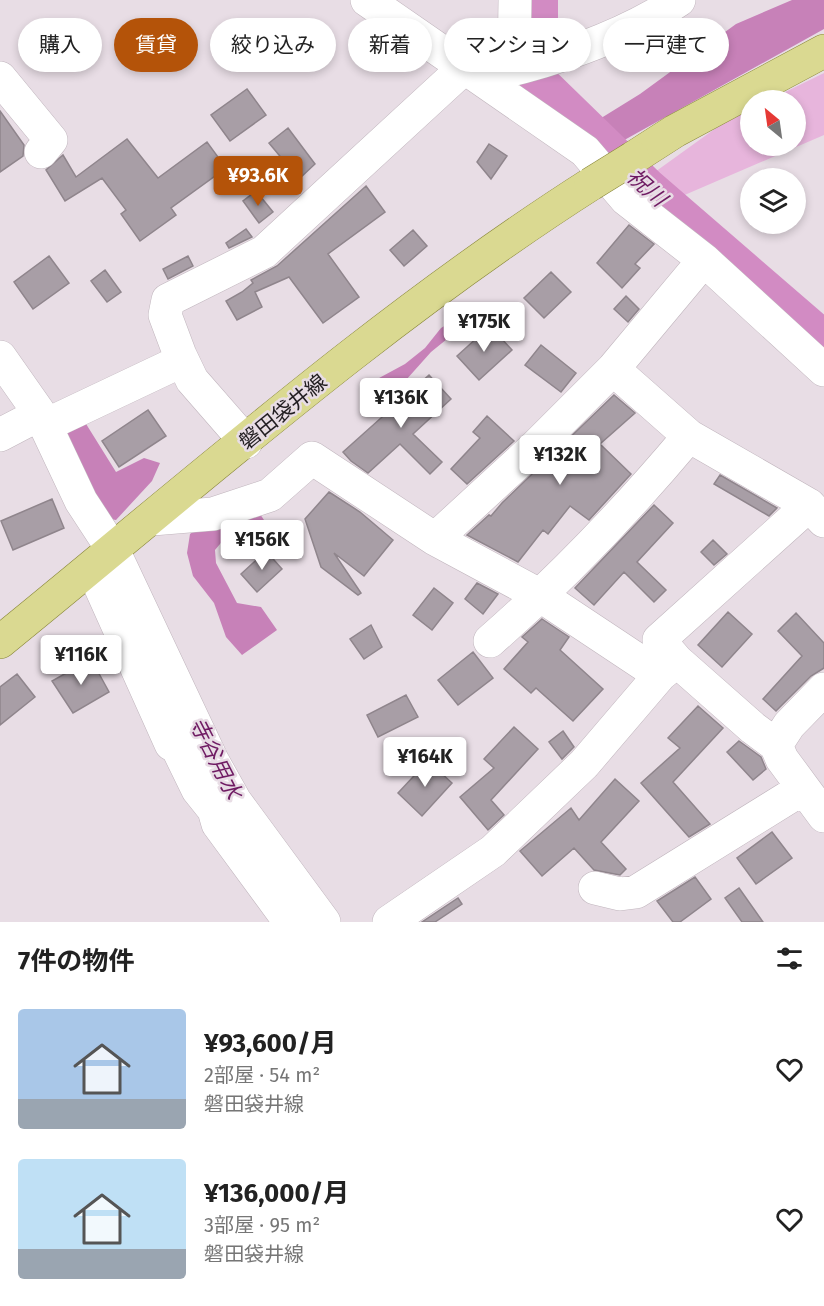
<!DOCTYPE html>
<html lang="ja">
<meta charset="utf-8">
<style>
body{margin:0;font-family:"Fira Sans","Noto Sans JP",sans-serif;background:#f6f6f6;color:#222;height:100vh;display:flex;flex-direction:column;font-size:22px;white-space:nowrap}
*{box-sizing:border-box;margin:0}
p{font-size:20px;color:#767676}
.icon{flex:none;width:33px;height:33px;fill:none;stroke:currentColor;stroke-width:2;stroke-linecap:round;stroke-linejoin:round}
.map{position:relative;height:922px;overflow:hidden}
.details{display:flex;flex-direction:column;background:#fff;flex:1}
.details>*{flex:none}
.banner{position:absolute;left:18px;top:18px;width:789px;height:54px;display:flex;gap:12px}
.needle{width:39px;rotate:331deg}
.fabs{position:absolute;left:740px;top:90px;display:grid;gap:12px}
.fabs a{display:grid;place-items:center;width:66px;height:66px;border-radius:50%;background:#fff;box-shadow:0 3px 9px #0003;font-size:30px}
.price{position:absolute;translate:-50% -51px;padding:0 14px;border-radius:6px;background:#fff;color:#222;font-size:20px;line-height:39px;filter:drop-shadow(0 2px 3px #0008)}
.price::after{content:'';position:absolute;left:50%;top:36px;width:18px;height:14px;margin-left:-9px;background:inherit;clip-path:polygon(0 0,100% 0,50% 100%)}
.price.selected{background:#b45309;color:#fff}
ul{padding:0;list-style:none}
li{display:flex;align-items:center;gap:18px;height:150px;padding:0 18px}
li span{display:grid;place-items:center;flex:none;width:168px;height:120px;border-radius:6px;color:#555}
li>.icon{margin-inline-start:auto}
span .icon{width:72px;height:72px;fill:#fffc;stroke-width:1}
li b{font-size:26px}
h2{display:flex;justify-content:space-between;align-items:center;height:72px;padding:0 18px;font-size:26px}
.pill{padding:0 21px;border-radius:27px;background:#fff;box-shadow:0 3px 9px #0003;font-size:21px;line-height:54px}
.pill.selected{background:#b45309;color:#fff}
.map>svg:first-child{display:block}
.green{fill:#e7b5dc}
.forest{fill:#c781b8}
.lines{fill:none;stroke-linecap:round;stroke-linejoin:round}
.river{stroke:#d28bc3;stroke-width:40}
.building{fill:#a89ea6;stroke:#8f858c;stroke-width:1.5}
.minor-casing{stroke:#c0b5bd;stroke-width:34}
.major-casing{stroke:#89873a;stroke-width:34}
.minor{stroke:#fff;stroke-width:33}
.major{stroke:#dad991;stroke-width:33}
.major-bridge-casing{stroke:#89873a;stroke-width:34;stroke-linecap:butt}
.major-bridge{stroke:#dad991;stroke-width:33}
.labels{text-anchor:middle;stroke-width:5;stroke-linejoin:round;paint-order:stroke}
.street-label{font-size:21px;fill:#221e21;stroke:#e8dde5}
.water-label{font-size:22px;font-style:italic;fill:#6f1b63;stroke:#e8dde5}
</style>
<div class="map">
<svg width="824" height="922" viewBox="0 0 824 922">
<rect width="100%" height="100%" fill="#e8dde5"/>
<path class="green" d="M 824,73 L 824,135 L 673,200 L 648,177 L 723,123 L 750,110 L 750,146 L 795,146 L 795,100 L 769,100 Z"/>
<path class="forest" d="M 792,0 L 824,0 L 824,29 L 619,143 L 596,139 L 598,120 L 640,94 L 736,24 Z
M 476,307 L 468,322 L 431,352 L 406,380 L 370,411 L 360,401 L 368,384 L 405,364 L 425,348 L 441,328 Z
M 78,411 L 116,472 L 144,458 L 160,463 L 152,481 L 116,520 L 104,518 L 63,430 Z
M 258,511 L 264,520 L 246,531 L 230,532 L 215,550 L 216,563 L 237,603 L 261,607 L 277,630 L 242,655 L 226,637 L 214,603 L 193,576 L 187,553 L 190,534 L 205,523 Z"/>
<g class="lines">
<path class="river" d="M 538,0 L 538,82 L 646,187 L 824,341"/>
</g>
<path class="building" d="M 247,89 L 266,115 L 230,141 L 211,115 Z
M 0,111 L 24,145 L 23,156 L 0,172 Z
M 288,128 L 315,164 L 299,179 L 269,143 Z
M 127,139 L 158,178 L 207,142 L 226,168 L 171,208 L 176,215 L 140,241 L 121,214 L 126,210 L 102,178 L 65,201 L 46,170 L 63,155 L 76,177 Z
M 489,144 L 507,156 L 491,179 L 477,162 Z
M 366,186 L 385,212 L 328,254 L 359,297 L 323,323 L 289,277 L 255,292 L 262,307 L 237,320 L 226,301 L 242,292 L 253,283 L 251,280 L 277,266 Z
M 256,191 L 273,212 L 259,223 L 243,201 Z
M 629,225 L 654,244 L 635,264 L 640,268 L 622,288 L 597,263 Z
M 246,229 L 252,237 L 229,248 L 226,243 Z
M 413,230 L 427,246 L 404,266 L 390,250 Z
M 49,256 L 69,283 L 33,309 L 14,282 Z
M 188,256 L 193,266 L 168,279 L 163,269 Z
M 105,270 L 121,292 L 107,302 L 91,281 Z
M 551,272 L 571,292 L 544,318 L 524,298 Z
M 626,296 L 639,309 L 628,322 L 614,309 Z
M 490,326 L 512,350 L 479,380 L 457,356 Z
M 541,345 L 576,373 L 561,392 L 525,365 Z
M 429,375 L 451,399 L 413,434 L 442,462 L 430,474 L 400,444 L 368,473 L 351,461 L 343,452 Z
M 614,395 L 635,413 L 600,444 L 631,474 L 589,520 L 570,506 L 548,534 L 543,530 L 518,562 L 467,535 L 489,515 L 491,516 L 502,503 Z
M 148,410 L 166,436 L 119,467 L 102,441 Z
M 487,416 L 514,441 L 467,484 L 451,469 L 480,438 L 473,432 Z
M 720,475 L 777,508 L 769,516 L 714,484 Z
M 329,492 L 360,512 L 393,540 L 364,576 L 334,553 L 361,593 L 358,595 L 321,567 L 305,519 Z
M 52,499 L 64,528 L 13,550 L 1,521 Z
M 654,505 L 673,523 L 637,562 L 666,590 L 654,602 L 624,572 L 594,605 L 575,588 Z
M 713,540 L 727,554 L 714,565 L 701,552 Z
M 266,551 L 282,569 L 257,592 L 241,574 Z
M 477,583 L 498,594 L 483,614 L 465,599 Z
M 434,588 L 453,603 L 432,630 L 413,615 Z
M 728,612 L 752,634 L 722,667 L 698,645 Z
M 796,613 L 824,643 L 824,668 L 811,676 L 776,711 L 763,699 L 802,656 L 778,631 Z
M 542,619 L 569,637 L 560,650 L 603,689 L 573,721 L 536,688 L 531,693 L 504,669 L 528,642 L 522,637 Z
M 371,625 L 382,647 L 364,659 L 350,639 Z
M 473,652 L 493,678 L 458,705 L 438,680 Z
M 91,659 L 109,692 L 73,713 L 52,681 Z
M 17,674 L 35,697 L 0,725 L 0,687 Z
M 406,695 L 418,717 L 378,737 L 367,715 Z
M 698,706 L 723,728 L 673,782 L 710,824 L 689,837 L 641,783 L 680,748 L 668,738 Z
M 514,727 L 538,749 L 491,800 L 504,815 L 488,830 L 460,797 L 494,768 L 484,759 Z
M 563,731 L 574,747 L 562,759 L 549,742 Z
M 739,741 L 761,757 L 766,769 L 753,780 L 727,752 Z
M 428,761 L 452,783 L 422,816 L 398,793 Z
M 615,779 L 639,801 L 601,842 L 626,869 L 620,875 L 594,870 L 574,848 L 542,876 L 520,851 L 571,808 L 579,820 Z
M 772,832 L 792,858 L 756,884 L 737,858 Z
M 695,877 L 711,899 L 680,922 L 673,922 L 657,901 Z
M 739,888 L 763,922 L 742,922 L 725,898 Z
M 458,898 L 462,904 L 435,922 L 422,922 Z"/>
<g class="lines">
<g class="minor-casing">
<path id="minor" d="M 367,0 L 585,151 L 626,199 L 704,260 L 824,370
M 514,69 L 515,0
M 479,77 C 543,65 625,37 679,0
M 0,78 L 51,140 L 41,152
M 180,355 L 192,380 L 246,442
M 0,357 L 40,414 L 81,501 L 113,550 L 212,760 L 235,801 L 324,922
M 613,369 L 689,436 L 809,505 L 824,521
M 46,425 L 177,363 L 180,355 L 165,315 L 168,300 L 264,252 L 465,67
M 0,435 L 40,414
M 152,519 L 213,514 L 270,495 L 312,458 L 435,539 L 541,596 L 660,675
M 435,539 L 533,449 L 613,369 L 704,260
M 92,568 L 171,744 L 177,747 L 198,790 L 214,810 L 218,824 L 290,922
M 490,641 C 562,578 627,510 689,436
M 677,661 L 659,640 L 809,505
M 824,689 L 789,725 L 776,745 L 782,759 L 824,816
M 595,888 L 620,894 L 636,892 L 802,789
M 389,922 L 493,851 L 584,764 L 660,675 L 677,661 L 753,728 L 776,745"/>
</g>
<g class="major-casing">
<path id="major" d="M 633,158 L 675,131 L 824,51
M 0,642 C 193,485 381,318 591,184"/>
</g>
<use href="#minor" class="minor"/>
<use href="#major" class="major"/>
<g class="major-bridge-casing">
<path id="major-bridge" d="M 591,184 L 633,158"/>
</g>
<use href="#major-bridge" class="major-bridge"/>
</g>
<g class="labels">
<g class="street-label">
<text transform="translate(283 412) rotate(-39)" y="7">磐田袋井線</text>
</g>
<g class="water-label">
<text transform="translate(647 187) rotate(42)" y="8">祝川</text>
<text transform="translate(216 758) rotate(63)" y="8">寺谷用水</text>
</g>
</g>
</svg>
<div class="fabs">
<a><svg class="needle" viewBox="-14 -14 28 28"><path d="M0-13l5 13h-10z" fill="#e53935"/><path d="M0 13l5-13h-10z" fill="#767676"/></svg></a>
<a><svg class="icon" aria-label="layers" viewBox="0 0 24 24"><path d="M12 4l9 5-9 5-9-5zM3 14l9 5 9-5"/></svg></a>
</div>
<b class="price selected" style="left:258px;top:207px">¥93.6K</b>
<b class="price" style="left:484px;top:353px">¥175K</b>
<b class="price" style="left:401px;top:429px">¥136K</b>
<b class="price" style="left:560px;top:486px">¥132K</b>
<b class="price" style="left:262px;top:571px">¥156K</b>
<b class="price" style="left:81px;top:686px">¥116K</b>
<b class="price" style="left:425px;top:788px">¥164K</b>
<div class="banner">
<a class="pill">購入</a>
<a class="pill selected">賃貸</a>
<a class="pill">絞り込み</a>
<a class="pill">新着</a>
<a class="pill">マンション</a>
<a class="pill">一戸建て</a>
</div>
</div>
<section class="details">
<h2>7件の物件<svg class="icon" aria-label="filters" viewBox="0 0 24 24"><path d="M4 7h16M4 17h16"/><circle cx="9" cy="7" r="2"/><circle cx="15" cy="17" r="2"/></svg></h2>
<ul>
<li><span style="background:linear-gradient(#a9c7e8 75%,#9aa5b1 0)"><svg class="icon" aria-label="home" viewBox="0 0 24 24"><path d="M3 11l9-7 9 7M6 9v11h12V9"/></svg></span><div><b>¥93,600/月</b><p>2部屋 · 54 m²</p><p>磐田袋井線</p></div><svg class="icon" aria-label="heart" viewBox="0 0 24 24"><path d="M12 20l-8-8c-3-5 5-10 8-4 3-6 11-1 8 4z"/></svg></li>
<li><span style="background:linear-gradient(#bfe0f5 75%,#9aa5b1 0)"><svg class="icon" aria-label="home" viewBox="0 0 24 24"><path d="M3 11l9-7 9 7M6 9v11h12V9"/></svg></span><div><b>¥136,000/月</b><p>3部屋 · 95 m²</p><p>磐田袋井線</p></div><svg class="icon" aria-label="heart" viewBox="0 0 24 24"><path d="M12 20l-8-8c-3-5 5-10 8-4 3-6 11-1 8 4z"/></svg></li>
</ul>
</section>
